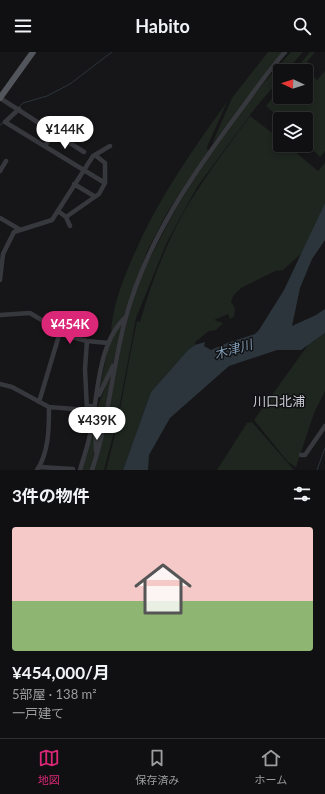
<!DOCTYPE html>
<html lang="ja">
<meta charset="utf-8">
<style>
body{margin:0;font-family:Lato,"Noto Sans JP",sans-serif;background:#1e1e20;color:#f1f3f6;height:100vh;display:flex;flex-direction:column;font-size:15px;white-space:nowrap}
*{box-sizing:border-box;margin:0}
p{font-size:13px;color:#9c9d9f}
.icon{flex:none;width:22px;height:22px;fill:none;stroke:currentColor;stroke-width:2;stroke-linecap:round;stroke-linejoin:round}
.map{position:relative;height:418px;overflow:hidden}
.side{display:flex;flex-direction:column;background:#101012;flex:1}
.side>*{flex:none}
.needle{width:26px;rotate:273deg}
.fabs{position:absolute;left:273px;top:12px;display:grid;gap:8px}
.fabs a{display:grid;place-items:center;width:40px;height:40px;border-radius:4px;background:#101012;box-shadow:0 2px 6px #0003,0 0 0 1px #303032;font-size:20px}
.price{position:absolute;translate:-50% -34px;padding:0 9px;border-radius:14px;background:#fff;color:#222;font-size:13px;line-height:26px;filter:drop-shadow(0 1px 2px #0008)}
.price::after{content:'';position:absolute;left:50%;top:24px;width:12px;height:9px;margin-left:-6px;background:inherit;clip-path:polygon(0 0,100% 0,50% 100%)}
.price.current{background:#db2777;color:#fff}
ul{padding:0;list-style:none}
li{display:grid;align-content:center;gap:8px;height:212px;padding:0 12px}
li span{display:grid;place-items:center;height:124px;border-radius:4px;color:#555}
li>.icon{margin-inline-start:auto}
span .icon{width:72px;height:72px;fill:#fffc;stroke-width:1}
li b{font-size:17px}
h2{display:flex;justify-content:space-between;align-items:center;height:48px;padding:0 12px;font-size:17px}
header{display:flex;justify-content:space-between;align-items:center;height:52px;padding:0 12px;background:#101012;font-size:18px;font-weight:700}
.tabs{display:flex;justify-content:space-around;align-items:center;height:56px;border-top:1px solid #303032;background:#101012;font-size:11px;color:#9c9d9f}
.tabs a{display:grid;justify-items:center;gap:2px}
.tabs .current{color:#db2777}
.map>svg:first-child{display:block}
.green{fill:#1e261f}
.water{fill:#2c353c}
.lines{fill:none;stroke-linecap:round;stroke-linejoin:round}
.stream{stroke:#2c353c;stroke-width:1}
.minor{stroke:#37383d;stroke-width:4.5}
.major{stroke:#53555c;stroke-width:6}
.labels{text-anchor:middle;stroke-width:3;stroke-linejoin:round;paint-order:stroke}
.water-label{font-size:13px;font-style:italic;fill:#7f9bb3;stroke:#111113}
.neighbourhood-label{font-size:13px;fill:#c9ccd4;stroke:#111113}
</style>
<header><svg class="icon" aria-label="menu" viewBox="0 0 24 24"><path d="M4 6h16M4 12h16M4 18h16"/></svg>Habito<svg class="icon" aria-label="search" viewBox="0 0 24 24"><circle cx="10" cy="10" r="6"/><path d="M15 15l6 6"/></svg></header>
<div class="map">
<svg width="325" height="418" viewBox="0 0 325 418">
<rect width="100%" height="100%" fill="#161618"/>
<path class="green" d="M 268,0 L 283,0 L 212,92 L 232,46 Z
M 291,0 L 303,0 L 286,19 L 280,19 L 280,27 L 256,55 L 197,135 L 167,190 L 136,266 L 119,357 L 109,356 C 117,313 125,268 140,227 C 145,214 152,203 158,191 C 192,122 239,57 291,0 Z
M 310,0 L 315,0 L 307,10 L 313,15 L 310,20 L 317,28 L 325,19 L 325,99 L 320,105 L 306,91 L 306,67 L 280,67 L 266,54 L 280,36 L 280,45 L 306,45 L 306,19 L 294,19 Z
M 227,50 L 207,95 L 208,100 L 168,159 L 147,199 L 124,264 L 111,281 C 112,258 120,236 129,214 C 153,155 189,102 227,50 Z
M 250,64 L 280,87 L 280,93 L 287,93 L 318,119 L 325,111 L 325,151 L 302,201 L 283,218 L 275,219 L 241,236 L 233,244 L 231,250 L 235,256 L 234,265 L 230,267 L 228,262 L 214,268 L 223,271 L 216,278 L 209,279 L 195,290 L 195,293 L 188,298 L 151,340 L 123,418 L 106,418 C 120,369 126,319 137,269 L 140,270 C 154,221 173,173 202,131 C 217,108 234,86 250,64 Z
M 123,269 L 113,311 L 99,341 L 109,291 Z
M 325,281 L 325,339 L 314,361 L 296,415 L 288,410 L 254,368 L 308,293 Z
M 113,316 L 98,394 L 97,357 Z
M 108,359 L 119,361 L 104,418 L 93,418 Z
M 94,370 L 95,404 L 90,418 L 81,418 Z
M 252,370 L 294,418 L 217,418 L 247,371 Z"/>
<path class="water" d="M 325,151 L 325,188 L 312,207 L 300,236 L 292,274 L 316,263 L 325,257 L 325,281 L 301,298 L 277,298 L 229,314 L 170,366 L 149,403 L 148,418 L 123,418 L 151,340 L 188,298 L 195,293 L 205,290 L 204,294 L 211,298 L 227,291 L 255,282 L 259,278 L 284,238 Z"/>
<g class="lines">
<path class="stream" d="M 19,55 L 23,51 L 47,44 L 70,32 L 112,0
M 0,73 L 4,70
M 317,418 L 325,396"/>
<path class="minor" d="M 0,46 L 84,100
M 19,57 L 5,70 L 105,131
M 45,94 L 54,79
M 0,119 L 6,109
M 74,132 L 94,144
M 58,159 L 66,165 L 70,174
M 66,165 L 99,142 L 105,131 L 105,111 L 95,103
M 0,166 L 19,177
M 0,228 L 3,202 L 14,180 L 52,168 L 93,104 L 110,94
M 0,263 L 30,261 L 68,284 L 87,289 L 108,291
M 87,289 L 85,317 L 87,358
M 0,332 L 12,335 L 49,355 L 87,358 L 90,354 L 95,355
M 99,343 L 113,314
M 39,350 L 60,280
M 95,368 L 96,399
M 301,403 L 305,403 L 325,374
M 39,415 L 73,417
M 37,418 C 49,400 49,376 49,355
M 80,418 C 84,404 89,391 91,377 C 98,342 98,290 126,265
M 92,418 C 109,368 112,315 126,265 C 147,188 192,123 239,60 C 254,40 268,19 285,0"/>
<path class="major" d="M 0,46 L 33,0"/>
</g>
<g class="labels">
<g class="water-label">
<text transform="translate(233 297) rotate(-16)" y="5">木津川</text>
</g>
<g class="neighbourhood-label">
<text x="279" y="354">川口北浦</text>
</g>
</g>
</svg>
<div class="fabs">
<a><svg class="needle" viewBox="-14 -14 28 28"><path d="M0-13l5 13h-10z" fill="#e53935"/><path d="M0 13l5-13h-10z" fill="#9c9d9f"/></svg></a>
<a><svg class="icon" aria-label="layers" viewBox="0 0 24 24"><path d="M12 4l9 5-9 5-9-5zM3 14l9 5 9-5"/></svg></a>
</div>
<b class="price" style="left:65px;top:98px">¥144K</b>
<b class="price current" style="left:70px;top:293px">¥454K</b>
<b class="price" style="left:97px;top:389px">¥439K</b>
</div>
<section class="side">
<h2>3件の物件<svg class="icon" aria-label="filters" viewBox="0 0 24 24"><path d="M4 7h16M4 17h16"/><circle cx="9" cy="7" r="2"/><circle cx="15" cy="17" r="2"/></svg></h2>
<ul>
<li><span style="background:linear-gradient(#f6c9c9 60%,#8fb573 0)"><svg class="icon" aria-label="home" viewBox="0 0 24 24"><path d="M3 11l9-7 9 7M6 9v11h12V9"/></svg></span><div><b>¥454,000/月</b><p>5部屋 · 138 m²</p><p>一戸建て</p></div></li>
</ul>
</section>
<nav class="tabs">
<a class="current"><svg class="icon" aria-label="map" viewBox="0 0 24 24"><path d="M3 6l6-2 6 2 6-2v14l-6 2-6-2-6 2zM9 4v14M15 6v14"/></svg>地図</a>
<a><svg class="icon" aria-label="saved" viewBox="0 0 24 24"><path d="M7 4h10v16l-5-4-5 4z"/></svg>保存済み</a>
<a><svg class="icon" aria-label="home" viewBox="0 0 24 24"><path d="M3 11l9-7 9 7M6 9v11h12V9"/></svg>ホーム</a>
</nav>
